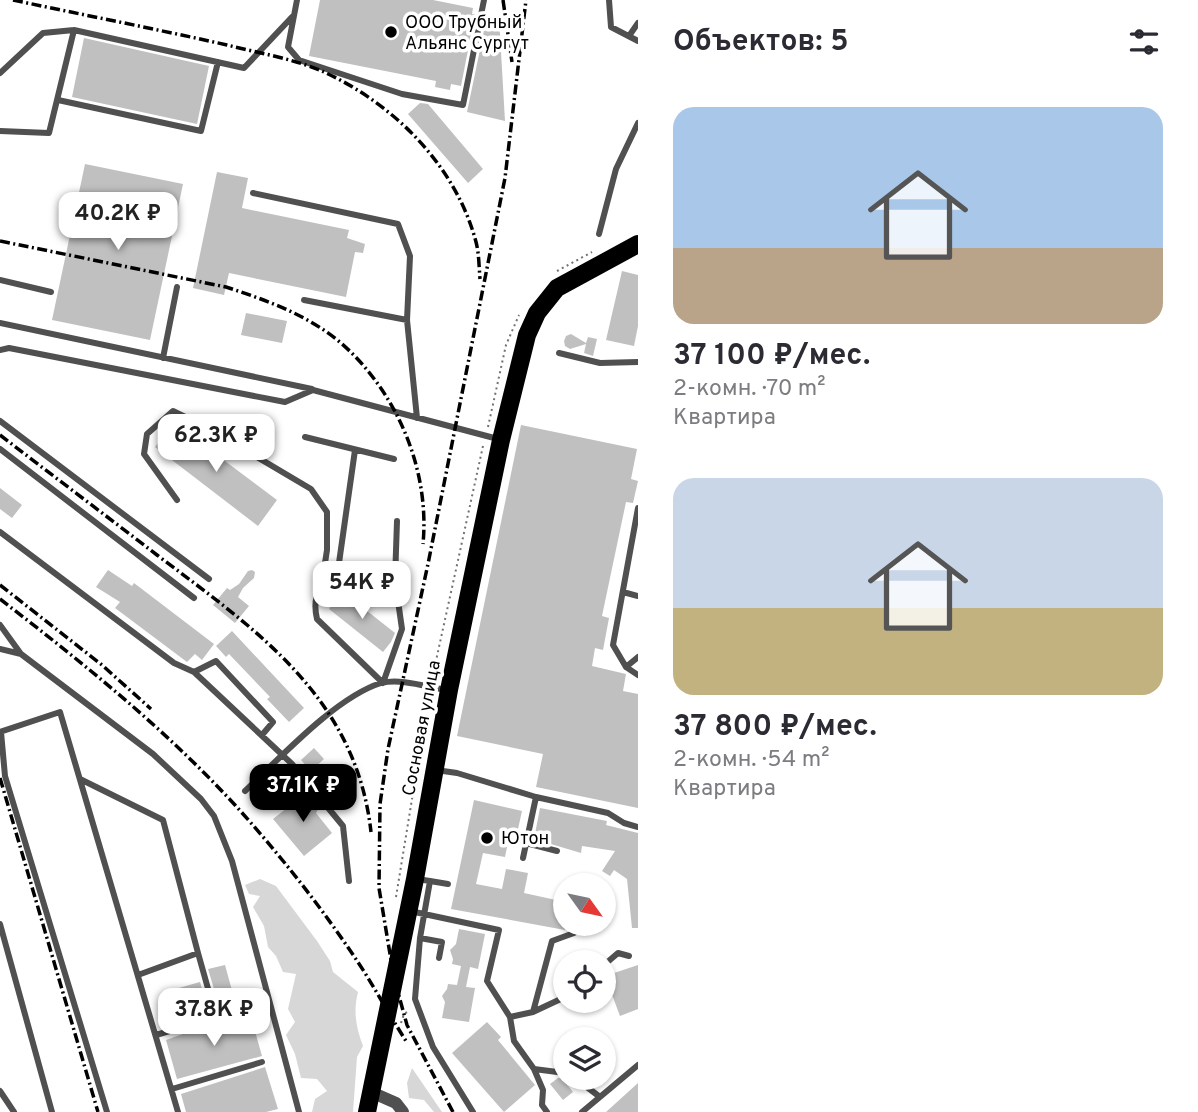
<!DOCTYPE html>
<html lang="ru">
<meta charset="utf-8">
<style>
body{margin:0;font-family:Overpass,sans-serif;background:#f2f2f3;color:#2b2b33;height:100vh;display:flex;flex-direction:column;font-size:26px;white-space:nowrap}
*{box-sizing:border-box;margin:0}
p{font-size:23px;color:#7c7c81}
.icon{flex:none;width:38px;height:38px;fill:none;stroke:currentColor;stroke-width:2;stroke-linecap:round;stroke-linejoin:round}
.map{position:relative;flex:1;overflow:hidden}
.side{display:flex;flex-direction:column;background:#fff;width:560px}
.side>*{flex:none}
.needle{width:46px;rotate:123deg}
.tools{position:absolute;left:553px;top:873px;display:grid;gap:14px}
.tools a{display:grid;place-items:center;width:63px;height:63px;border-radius:50%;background:#fff;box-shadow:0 2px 5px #0004;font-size:35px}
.price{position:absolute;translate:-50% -60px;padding:0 16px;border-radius:14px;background:#fff;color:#222;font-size:23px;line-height:46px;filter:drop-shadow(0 2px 4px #0008)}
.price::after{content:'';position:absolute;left:50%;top:42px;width:21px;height:16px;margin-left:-10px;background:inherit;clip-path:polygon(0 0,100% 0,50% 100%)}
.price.selected{background:#000;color:#fff}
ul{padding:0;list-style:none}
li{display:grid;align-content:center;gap:14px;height:371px;padding:0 35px}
li span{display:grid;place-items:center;height:217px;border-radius:21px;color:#555}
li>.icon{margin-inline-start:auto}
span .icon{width:126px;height:126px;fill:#fffc;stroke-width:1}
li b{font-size:30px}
h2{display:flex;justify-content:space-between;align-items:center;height:84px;padding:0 35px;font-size:30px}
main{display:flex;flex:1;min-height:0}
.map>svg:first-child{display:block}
.green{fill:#d7d7d7}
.building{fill:#c0c0c0}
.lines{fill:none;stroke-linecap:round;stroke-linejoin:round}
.path{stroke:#727272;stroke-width:2;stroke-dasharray:2 3.5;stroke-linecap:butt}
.service{stroke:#505050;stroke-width:6}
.minor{stroke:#505050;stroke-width:12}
.primary{stroke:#000;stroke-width:18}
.rail{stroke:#000;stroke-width:3.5;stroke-dasharray:10 3.5 2 3.5;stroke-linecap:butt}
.poi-dot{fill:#000;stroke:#fff;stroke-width:2.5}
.labels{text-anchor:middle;stroke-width:7;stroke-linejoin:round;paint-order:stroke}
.poi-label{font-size:18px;fill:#000;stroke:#fff;text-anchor:start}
.street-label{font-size:18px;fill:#000;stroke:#fff}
</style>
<main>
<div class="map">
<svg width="638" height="1112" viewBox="0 0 638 1112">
<rect width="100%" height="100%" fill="#fff"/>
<path class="green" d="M 260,879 L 276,886 L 317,941 L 330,961 L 333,972 L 358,992 C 353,1012 356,1027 363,1046 L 357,1057 L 353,1112 L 312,1112 L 315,1099 L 327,1091 L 317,1079 L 301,1078 L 295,1054 L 286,1035 L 295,1022 L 288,1009 L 296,974 L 283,972 L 276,956 L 268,947 L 264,926 L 253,907 L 260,896 L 249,894 L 245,885 Z
M 412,1068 L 442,1112 L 434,1112 L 424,1100 L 409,1098 L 407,1083 Z"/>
<path class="building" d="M 320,0 L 433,0 L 473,8 L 472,14 L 475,14 L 461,86 L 451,84 L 450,90 L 435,87 L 436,81 L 309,56 Z
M 487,16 L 499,17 L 505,121 L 467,112 Z
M 84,38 L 209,66 L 197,124 L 72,97 Z
M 420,103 L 428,104 L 483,169 L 468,183 L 408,114 Z
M 85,164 L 183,184 L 150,340 L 52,320 Z
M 217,172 L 248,178 L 242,208 L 349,230 L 347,238 L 365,244 L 363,253 L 355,252 L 346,297 L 229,273 L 224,295 L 193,288 Z
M 622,271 L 638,275 L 638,326 L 634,346 L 606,340 Z
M 246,313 L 287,321 L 282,343 L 241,335 Z
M 571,334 L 586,343 L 588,337 L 597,339 L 593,356 L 584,353 L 586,344 L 570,349 L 565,346 L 564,341 L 566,336 Z
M 174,423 L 277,500 L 258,526 L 155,447 Z
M 521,425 L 637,449 L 631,479 L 638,481 L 633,503 L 626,502 L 602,616 L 609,618 L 603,650 L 595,648 L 592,666 L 626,674 L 623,691 L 638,694 L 638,808 L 536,787 L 543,754 L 457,736 Z
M 0,488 L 22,505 L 12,518 L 0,509 Z
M 108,570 L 132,586 L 134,583 L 214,644 L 202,660 L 195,654 L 187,662 L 115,608 L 120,602 L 96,587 Z
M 252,570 L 255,572 L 254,578 L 243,588 L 238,597 L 249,606 L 235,623 L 213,605 L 227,588 L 230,590 L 239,584 L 248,571 Z
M 345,589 L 355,596 L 352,599 L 395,633 L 391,642 L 383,652 L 329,609 Z
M 232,631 L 304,708 L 289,722 L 267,699 L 270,697 L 229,654 L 226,657 L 216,646 Z
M 314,748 L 324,759 L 311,771 L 301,760 Z
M 307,792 L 320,806 L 316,813 L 332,833 L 304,856 L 273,819 Z
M 474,800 L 522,811 L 518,829 L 511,828 L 505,857 L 483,853 L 476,884 L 502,889 L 506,869 L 528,873 L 524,893 L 565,902 L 565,930 L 451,909 Z
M 540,808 L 607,821 L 606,825 L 638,833 L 638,928 L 632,928 L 627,879 L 614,870 L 610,876 L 602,871 L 615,851 L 582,846 L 581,853 L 534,839 Z
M 459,929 L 485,934 L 478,969 L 470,967 L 466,987 L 475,988 L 469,1022 L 442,1018 L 445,1002 L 442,996 L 447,989 L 448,984 L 457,985 L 461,966 L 452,964 L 453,959 L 450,950 L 456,944 Z
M 225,965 L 233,994 L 217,999 L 208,969 Z
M 638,965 L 638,1009 L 620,1016 L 605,976 Z
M 200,982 L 206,1002 L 202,1003 L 205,1014 L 170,1025 L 161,993 Z
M 251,1017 L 262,1056 L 177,1079 L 166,1040 L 208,1025 L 209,1028 Z
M 487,1022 L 501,1037 L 498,1040 L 535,1085 L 504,1112 L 452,1053 Z
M 265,1067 L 278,1109 L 266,1112 L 186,1112 L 181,1094 Z
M 558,1078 L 562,1078 L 573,1092 L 563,1100 L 550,1084 Z
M 638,1083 L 638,1112 L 606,1112 Z"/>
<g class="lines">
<path class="path" d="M 557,271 L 592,252
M 488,427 L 506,345 L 519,315
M 432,679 L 483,446
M 396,897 L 429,695
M 401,1023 L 404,1014 L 409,1011"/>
<path class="service" d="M 297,0 L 288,47 L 299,60 L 402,94 L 463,105 L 484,0
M 609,0 L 611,27 L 638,41
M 629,36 L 638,23
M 0,73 L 43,33 L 74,30 L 244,68 L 292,17
M 58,100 L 201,131 L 218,62
M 0,131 L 49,133 L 74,30
M 253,193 L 398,224 L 410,256 L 407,320 L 417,418
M 599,234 L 616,169 L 638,123
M 0,280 L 51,292
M 304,300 L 407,320
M 0,323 L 312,389
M 0,350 L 9,348 L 285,402 L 313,390 L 498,439
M 559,353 L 600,363 L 638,362
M 163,358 L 177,287
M 0,421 L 209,579
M 305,437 L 394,459
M 0,449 L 194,598
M 177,500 L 144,454 L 147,434 L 173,411 L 210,429 L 311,489 L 327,512 L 327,550 L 321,589
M 638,508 L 613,645 L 626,667 L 638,675
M 0,532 L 174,663 L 194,672 L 292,764 L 343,826 L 349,881
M 337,577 L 355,450
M 395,580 C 363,575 305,567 317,619 L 383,683 L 402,629 L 395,580 L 397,521
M 623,592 L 638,596
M 0,625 L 21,654 L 153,754 L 201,799 L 214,816 L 232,861 L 299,1112
M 0,649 L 21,654
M 626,667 L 638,657
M 194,672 L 216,661 L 273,722 L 262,735
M 0,732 L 60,712 L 178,1112
M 1,732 L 5,776 L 107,1112
M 436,770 L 457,773 L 536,797 L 608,813 L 624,823 L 638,827
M 80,779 L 163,820 L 198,953 L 138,975
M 245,791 C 280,758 336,697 381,683 C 401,678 427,687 446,690
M 526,843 L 557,851
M 523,858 L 536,797
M 417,879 L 430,881 L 420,938 L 415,999 L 433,1047 L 473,1112
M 430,881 L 448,884
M 410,911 L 499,930 L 487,981 L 510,1017 L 514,1041 L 534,1069 L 543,1090 L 542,1105 L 547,1112
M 0,924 L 52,1112
M 420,938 L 442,942 L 439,958
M 198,953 L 216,1017
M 604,965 L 618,953 L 629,956
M 533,1012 L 552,941 L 574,933 L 583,924
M 510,1017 L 533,1012 L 565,997
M 156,1035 L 251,1007
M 534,1069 L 565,1073
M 575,1078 L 600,1097
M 172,1089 L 262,1062
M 0,1091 L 14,1112
M 582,1112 L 638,1065"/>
<path class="minor" d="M 371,1092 L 396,1103 L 403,1112"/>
<path class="primary" d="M 367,1112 L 415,879 L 449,690 L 501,440 L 527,335 L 537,313 L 557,288 L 638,244"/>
<path class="rail" d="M 13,0 C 84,15 156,29 227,45 C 259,53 295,59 324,72 C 394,104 456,166 476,242 C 479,253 479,267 480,279
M 503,0 L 512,62
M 0,241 L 226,287 C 266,300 308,315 341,343 C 397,392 430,470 423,544
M 0,435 C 52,475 105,515 157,555 C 256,630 356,697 371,832
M 0,585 L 102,665 L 151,709
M 0,599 C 83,663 164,728 235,805 C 282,857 327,914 365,973 C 379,996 392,1019 406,1041
M 0,778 L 98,1112
M 453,1112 L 407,1025 L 394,978 L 379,888 L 380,804 L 388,749 L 428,564 L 505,178 L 526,0"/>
</g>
<g class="poi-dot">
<circle cx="391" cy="32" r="7"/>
<circle cx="487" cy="838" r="7"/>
</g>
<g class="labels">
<g class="poi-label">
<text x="405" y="28">ООО Трубный<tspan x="405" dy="21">Альянс Сургут</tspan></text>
<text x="501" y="844">Ютон</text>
</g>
<g class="street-label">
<text transform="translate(421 728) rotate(-79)" y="6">Сосновая улица</text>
</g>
</g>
</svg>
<div class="tools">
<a><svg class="needle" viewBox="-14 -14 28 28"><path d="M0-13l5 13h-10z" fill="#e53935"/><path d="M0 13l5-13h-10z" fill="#7c7c81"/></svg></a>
<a><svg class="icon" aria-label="locate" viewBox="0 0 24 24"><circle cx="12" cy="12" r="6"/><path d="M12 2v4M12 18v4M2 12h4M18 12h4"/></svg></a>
<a><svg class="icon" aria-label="layers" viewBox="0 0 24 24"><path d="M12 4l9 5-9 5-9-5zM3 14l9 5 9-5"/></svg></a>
</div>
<b class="price" style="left:118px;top:252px">40.2K ₽</b>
<b class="price" style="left:216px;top:474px">62.3K ₽</b>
<b class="price" style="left:362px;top:621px">54K ₽</b>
<b class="price selected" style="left:303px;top:824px">37.1K ₽</b>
<b class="price" style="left:214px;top:1048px">37.8K ₽</b>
</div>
<section class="side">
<h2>Объектов: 5<svg class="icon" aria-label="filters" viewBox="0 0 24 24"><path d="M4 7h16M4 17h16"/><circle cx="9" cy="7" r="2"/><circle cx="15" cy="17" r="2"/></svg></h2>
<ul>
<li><span style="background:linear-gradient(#a9c7e8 65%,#b9a48a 0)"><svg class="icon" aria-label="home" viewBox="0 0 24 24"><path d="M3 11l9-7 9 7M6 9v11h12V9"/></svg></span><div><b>37 100 ₽/мес.</b><p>2-комн. · 70 m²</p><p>Квартира</p></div></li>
<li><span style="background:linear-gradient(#c9d6e8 60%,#c2b280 0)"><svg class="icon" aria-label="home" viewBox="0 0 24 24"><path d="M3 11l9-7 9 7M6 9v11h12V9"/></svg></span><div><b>37 800 ₽/мес.</b><p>2-комн. · 54 m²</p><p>Квартира</p></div></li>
</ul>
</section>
</main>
